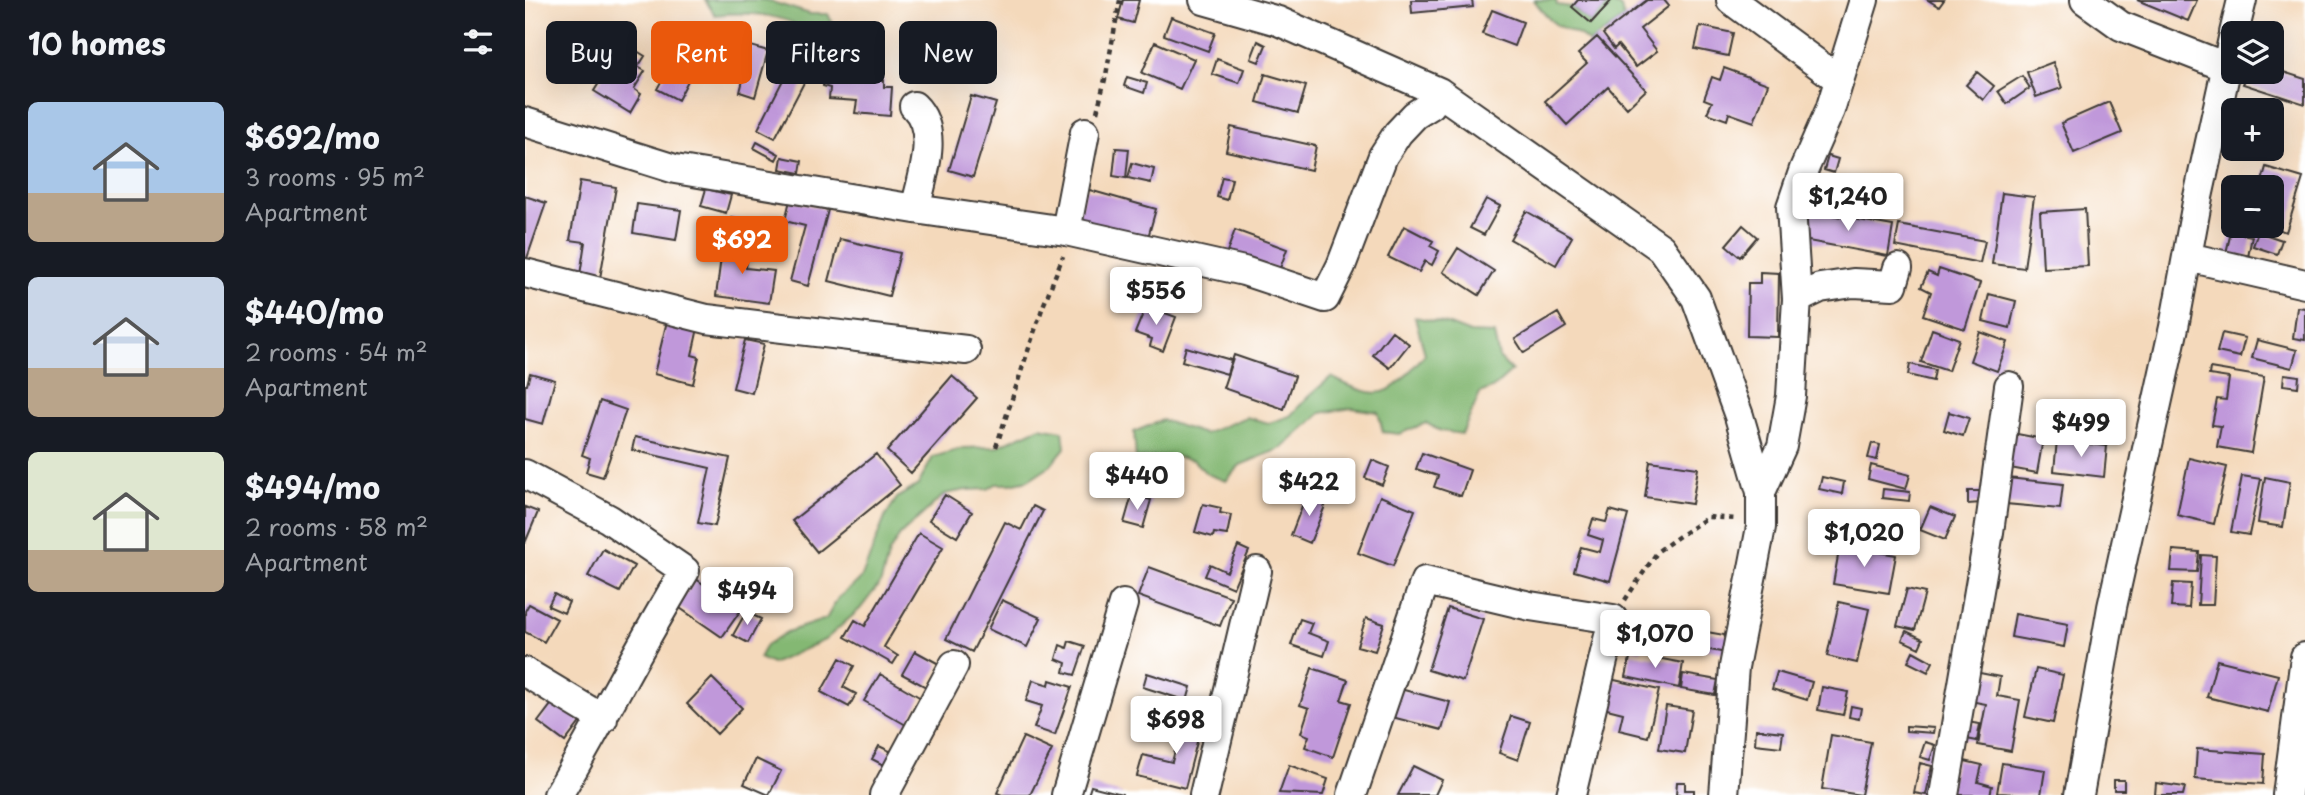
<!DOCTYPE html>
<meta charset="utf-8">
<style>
body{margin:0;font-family:"Playpen Sans",sans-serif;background:#20242c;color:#f1f3f6;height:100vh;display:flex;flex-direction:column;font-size:26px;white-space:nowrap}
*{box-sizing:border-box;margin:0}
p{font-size:23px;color:#9ea1a6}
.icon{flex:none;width:38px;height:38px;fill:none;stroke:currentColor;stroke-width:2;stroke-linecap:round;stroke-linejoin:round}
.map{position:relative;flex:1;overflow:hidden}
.panel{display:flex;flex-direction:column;background:#171b24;width:525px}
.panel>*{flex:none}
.hud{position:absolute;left:21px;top:21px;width:665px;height:63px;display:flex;gap:14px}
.controls{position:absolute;left:1696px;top:21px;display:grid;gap:14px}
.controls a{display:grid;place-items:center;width:63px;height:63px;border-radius:10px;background:#171b24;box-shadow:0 7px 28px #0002;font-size:35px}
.price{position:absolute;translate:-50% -60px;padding:0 16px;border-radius:7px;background:#fff;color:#222;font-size:23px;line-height:46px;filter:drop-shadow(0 2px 4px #0008)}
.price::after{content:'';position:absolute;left:50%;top:42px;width:21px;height:16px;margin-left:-10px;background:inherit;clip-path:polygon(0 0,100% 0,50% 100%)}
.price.on{background:#ea580c;color:#fff}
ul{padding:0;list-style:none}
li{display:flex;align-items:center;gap:21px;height:175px;padding:0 28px}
li span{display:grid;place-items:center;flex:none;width:196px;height:140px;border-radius:10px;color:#555}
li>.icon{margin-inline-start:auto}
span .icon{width:84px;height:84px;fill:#fffc;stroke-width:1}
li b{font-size:30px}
h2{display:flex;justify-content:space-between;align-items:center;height:84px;padding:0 28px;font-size:30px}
.pill{padding:0 24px;border-radius:10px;background:#171b24;box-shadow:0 7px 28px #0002;font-size:24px;line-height:63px}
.pill.on{background:#ea580c;color:#fff}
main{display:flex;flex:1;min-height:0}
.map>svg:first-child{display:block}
.forest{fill:#84b873;stroke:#506a48;stroke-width:2}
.building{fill:#c098da}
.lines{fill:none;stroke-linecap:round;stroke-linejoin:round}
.minor-casing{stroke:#3c3834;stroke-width:32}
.path{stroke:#3c3834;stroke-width:4.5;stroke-dasharray:5 5;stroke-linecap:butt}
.minor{stroke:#fff;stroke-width:28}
</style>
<main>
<section class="panel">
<h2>10 homes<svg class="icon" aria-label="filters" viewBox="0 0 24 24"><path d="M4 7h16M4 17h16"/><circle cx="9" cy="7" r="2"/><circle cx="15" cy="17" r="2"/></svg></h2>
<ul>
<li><span style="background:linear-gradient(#a9c7e8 65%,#b9a48a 0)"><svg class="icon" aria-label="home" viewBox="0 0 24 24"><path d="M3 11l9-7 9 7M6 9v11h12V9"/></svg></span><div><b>$692/mo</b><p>3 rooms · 95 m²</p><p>Apartment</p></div></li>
<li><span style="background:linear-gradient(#c9d6e8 65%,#b9a48a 0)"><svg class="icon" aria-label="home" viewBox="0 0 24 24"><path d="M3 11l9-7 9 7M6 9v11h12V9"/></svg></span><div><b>$440/mo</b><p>2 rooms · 54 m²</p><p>Apartment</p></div></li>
<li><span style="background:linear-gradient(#dfe7d0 70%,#b9a48a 0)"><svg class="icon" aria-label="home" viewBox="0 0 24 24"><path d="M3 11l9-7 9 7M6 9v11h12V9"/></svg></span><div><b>$494/mo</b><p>2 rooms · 58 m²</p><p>Apartment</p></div></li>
</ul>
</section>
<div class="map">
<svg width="1780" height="795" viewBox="0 0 1780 795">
<rect width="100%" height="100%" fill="#fff"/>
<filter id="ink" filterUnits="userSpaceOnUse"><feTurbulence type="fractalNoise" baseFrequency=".0143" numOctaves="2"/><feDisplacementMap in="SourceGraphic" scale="14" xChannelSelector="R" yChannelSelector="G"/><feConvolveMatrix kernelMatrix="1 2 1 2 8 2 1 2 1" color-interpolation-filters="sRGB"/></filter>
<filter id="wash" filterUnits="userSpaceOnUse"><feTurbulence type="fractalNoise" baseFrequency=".00686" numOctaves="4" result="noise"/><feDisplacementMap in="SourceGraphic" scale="28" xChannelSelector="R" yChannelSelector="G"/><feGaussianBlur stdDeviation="1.57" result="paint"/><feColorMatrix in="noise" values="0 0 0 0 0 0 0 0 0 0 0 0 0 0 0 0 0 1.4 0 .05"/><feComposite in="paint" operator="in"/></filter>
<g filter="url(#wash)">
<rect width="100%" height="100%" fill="#f4d9bb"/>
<path class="forest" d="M 180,0 L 241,0 L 285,14 L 303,14 L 312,33 L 293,42 C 286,37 279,29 272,25 C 249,13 215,12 190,15 Z
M 1009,0 L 1031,0 L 1032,5 L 1047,7 L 1066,23 L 1084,3 L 1096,7 L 1099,18 L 1064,43 C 1055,32 1041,32 1029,23 C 1021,17 1015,8 1009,0 Z
M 890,317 L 922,324 L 945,333 L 969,334 L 974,358 L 987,371 L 969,387 L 955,393 L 937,434 L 916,431 L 901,423 L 874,434 L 858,432 L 853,412 L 827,408 L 796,413 L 757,448 L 715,465 L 701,481 L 682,474 L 668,460 L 646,456 L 611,459 L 609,432 L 637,420 L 679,434 L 721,417 L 744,423 L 765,416 L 783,397 L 806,377 C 859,404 864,396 900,354 Z
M 515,427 L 538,431 L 540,448 L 526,465 L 503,480 L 485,484 L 471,484 L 463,489 L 441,490 L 420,494 L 375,535 L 364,553 L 356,582 L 335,609 L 300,640 L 247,664 L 234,658 L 241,645 L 262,632 L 301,619 L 313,598 L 336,579 L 361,515 L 372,498 L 393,485 L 408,457 L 438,448 L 471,447 Z"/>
<g id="blocks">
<path class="building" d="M 598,0 L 614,0 L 608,23 L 593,19 Z
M 886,0 L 947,0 L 948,7 L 887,13 Z
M 1053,0 L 1087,0 L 1066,23 L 1047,7 Z
M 1122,0 L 1139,0 L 1144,6 L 1115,29 L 1132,51 L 1111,67 L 1093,45 L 1089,49 L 1078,34 Z
M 1403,0 L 1419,0 L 1414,7 Z
M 1612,0 L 1672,0 L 1663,21 Z
M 967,10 L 998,22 L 989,46 L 957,34 Z
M 646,17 L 690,33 L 683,51 L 639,35 Z
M 1175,26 L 1208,33 L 1203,56 L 1170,49 Z
M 194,37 L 243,51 L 230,97 L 215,92 L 218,80 L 185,71 Z
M 1072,37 L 1121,90 L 1102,108 L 1083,87 L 1042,125 L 1020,101 L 1062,63 L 1053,54 Z
M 733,41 L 741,45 L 734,62 L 726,59 Z
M 630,42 L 669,59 L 655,89 L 617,73 Z
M 99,43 L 120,56 L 113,67 L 120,71 L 109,89 L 116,94 L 105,113 L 69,91 Z
M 692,59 L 719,69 L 714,83 L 687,74 Z
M 148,60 L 168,71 L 153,100 L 132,89 Z
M 1528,62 L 1537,88 L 1511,97 L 1502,72 Z
M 265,66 L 283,75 L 250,138 L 233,129 Z
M 299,66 L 339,68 L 338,80 L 359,80 L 359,87 L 367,87 L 365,116 L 330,113 L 332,101 L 304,99 L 305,88 L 298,86 Z
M 1199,68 L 1243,84 L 1229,122 L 1204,113 L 1202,120 L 1182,113 L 1187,102 L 1179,99 L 1187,77 L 1195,80 Z
M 1746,68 L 1780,79 L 1780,104 L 1718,84 L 1723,72 L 1746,72 Z
M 1452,72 L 1469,86 L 1458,100 L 1441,85 Z
M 740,74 L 781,86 L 773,113 L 732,102 Z
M 1497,76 L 1505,88 L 1482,104 L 1473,91 Z
M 602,77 L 622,83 L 619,93 L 599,86 Z
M 446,96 L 471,103 L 448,177 L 424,170 Z
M 1584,102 L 1597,133 L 1549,153 L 1536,123 Z
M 706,127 L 791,146 L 786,170 L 701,151 Z
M 232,142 L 254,154 L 251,160 L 229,148 Z
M 591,148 L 604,149 L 601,178 L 588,176 Z
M 1303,156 L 1313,159 L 1309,173 L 1299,170 Z
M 257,157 L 277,161 L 275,173 L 255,169 Z
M 607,163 L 629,169 L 626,183 L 603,178 Z
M 1741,167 L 1778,178 L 1761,232 L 1746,227 L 1748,189 L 1736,185 Z
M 697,177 L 707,179 L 702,200 L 692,197 Z
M 55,181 L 91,187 L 75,278 L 55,275 L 60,242 L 45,240 Z
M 181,189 L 206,195 L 201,213 L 176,206 Z
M 561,189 L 631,209 L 622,241 L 551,220 Z
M 1477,193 L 1509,197 L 1499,268 L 1467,264 Z
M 0,196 L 21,203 L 0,264 Z
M 961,199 L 975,206 L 959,235 L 945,228 Z
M 265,200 L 303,210 L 283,286 L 265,281 L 280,226 L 260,221 Z
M 112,204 L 156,210 L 151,240 L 108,233 Z
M 1560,209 L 1563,266 L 1518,268 L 1515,212 Z
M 1001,211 L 1047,237 L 1031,265 L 985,239 Z
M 1283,211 L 1368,226 L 1363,256 L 1278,240 Z
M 206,218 L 229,223 L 224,242 L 201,237 Z
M 1218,225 L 1232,237 L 1215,257 L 1201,245 Z
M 1374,225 L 1460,241 L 1455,263 L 1370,246 Z
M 879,226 L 908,241 L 905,246 L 914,251 L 907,265 L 900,261 L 894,272 L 863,257 Z
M 710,230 L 762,249 L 754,271 L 702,252 Z
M 1706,232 L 1727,236 L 1723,257 L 1701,253 Z
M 1733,232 L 1757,240 L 1752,254 L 1728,246 Z
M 315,239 L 375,253 L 364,296 L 304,281 Z
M 198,242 L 224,245 L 221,268 L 249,271 L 244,303 L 191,296 Z
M 933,248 L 969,271 L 954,295 L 918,272 Z
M 1414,269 L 1455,283 L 1440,329 L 1398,315 L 1406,292 L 1396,287 L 1403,272 L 1412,276 Z
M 1235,272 L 1254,273 L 1253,337 L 1222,336 L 1223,283 L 1235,283 Z
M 1464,294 L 1491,301 L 1485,328 L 1458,321 Z
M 621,306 L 651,317 L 638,351 L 625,346 L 627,339 L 610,333 Z
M 1772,307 L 1780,308 L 1780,340 L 1768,338 Z
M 1033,313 L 1041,327 L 999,353 L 990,339 Z
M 142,321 L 173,328 L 167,355 L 174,357 L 168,384 L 129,374 Z
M 1407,329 L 1434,339 L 1423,371 L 1396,362 Z
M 867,331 L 884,344 L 865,368 L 848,355 Z
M 1455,332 L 1483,342 L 1472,371 L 1445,361 Z
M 1697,333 L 1720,338 L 1715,357 L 1692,352 Z
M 220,340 L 239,344 L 227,393 L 208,388 Z
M 1732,340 L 1772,350 L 1767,368 L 1727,358 Z
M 661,347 L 706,360 L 702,374 L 657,361 Z
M 709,355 L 770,376 L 759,409 L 698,388 Z
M 1385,364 L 1410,370 L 1408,381 L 1383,375 Z
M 1685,368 L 1739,377 L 1726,453 L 1692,447 L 1696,426 L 1687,425 L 1692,399 L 1701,400 L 1704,378 L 1684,375 Z
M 5,373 L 30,380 L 18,424 L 0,419 L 0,385 L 2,385 Z
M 1759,374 L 1774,376 L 1773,387 L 1758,385 Z
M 427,376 L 452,398 L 386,473 L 362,451 Z
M 75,401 L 101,410 L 78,477 L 61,472 L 65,458 L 57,455 Z
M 1424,412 L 1444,418 L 1438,436 L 1419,430 Z
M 1487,433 L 1518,439 L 1512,473 L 1480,467 Z
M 110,437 L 205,458 L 190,526 L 173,523 L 185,468 L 107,450 Z
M 1532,440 L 1582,446 L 1579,477 L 1529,471 Z
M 1347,443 L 1355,445 L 1352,460 L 1343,458 Z
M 897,453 L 945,470 L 936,496 L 909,487 L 913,476 L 891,469 Z
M 351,454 L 375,485 L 292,552 L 267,521 Z
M 1664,458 L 1702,467 L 1689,524 L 1652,515 Z
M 847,460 L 864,467 L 857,485 L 840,478 Z
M 1125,461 L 1173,468 L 1167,504 L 1120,497 Z
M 1346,465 L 1385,475 L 1381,489 L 1343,479 Z
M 1717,476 L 1736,479 L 1724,535 L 1706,532 Z
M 1297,477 L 1319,482 L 1317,494 L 1294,489 Z
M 1740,477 L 1765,482 L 1758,527 L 1733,523 Z
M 1483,478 L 1538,484 L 1535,509 L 1481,504 Z
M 1358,489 L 1385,492 L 1384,501 L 1357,498 Z
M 1443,491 L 1456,491 L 1456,503 L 1443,504 Z
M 782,493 L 802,501 L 785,543 L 766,535 Z
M 420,495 L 447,512 L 432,537 L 404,520 Z
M 607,495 L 626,500 L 618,528 L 599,523 Z
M 855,496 L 890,510 L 868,566 L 833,553 Z
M 678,504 L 696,508 L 695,513 L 706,515 L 702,535 L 689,533 L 688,537 L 670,532 Z
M 508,506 L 518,511 L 447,652 L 421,639 L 480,522 L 496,530 Z
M 0,507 L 13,512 L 0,543 Z
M 1405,507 L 1430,517 L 1420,540 L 1395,530 Z
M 1085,510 L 1103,515 L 1085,581 L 1049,571 L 1056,547 L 1075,552 L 1078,540 L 1063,535 L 1068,519 L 1081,522 Z
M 394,533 L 418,547 L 359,647 L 373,656 L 368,664 L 320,637 L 330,620 L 340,626 Z
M 1315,545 L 1371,555 L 1364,593 L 1308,584 Z
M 713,546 L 724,551 L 708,588 L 680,576 L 685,564 L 702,572 Z
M 78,549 L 109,566 L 95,592 L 63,576 Z
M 1648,550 L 1674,552 L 1672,572 L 1646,571 Z
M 1676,555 L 1691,556 L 1688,605 L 1673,605 Z
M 624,567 L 706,597 L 695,626 L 613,596 Z
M 171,579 L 216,610 L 197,637 L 152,606 Z
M 1648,583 L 1666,584 L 1664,608 L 1646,607 Z
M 1382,589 L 1400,593 L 1390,630 L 1372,626 Z
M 29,594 L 44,602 L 39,613 L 23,606 Z
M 477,600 L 516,618 L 502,647 L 463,629 Z
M 1314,602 L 1344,609 L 1332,663 L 1302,656 Z
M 4,604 L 32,619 L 19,642 L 0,632 L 0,611 Z
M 923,608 L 958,619 L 938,681 L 903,670 Z
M 221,612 L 236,619 L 223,643 L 208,635 Z
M 1490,614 L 1543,624 L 1539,647 L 1486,637 Z
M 1103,615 L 1124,620 L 1116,651 L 1096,646 Z
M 841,618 L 859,624 L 850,651 L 832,646 Z
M 775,619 L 787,623 L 783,633 L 804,641 L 799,656 L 766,645 Z
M 1165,629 L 1205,636 L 1202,653 L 1162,646 Z
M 1381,631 L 1398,639 L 1394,648 L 1377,640 Z
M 544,641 L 560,646 L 550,675 L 539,672 L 541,663 L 531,659 L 535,645 L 542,648 Z
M 390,651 L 414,664 L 401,687 L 377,674 Z
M 1388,651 L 1408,662 L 1403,672 L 1383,662 Z
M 1106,653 L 1158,663 L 1154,688 L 1101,677 Z
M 315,658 L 329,666 L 318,687 L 331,694 L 324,707 L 296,692 Z
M 1692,660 L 1753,675 L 1743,712 L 1682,697 Z
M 787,668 L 823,680 L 816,700 L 826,703 L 808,757 L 780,747 L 784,736 L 776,733 L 784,708 L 775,705 Z
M 1511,669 L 1538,675 L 1528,723 L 1500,717 Z
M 1445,671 L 1475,677 L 1472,696 L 1495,700 L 1486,751 L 1453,745 L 1461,704 L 1440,700 Z
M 1252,672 L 1287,682 L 1282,700 L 1247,689 Z
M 622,673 L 666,687 L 662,701 L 618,687 Z
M 355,674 L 396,698 L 381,725 L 339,701 Z
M 1158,674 L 1193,680 L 1190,695 L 1156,689 Z
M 187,678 L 217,708 L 192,734 L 162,704 Z
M 1085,679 L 1134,690 L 1123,737 L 1094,730 L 1098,713 L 1078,708 Z
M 508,680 L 524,685 L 525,680 L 547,687 L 530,735 L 509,728 L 517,706 L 501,701 Z
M 1297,687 L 1323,692 L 1318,715 L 1293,710 Z
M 875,689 L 925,702 L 917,730 L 867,717 Z
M 29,701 L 56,721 L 40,742 L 13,722 Z
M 1141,706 L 1167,710 L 1160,753 L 1134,749 Z
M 1326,706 L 1336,708 L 1334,719 L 1324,717 Z
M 661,710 L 679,715 L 660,788 L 612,776 L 618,755 L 647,762 Z
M 986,716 L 1005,722 L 993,760 L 974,753 Z
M 1435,721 L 1455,724 L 1452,741 L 1432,737 Z
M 1381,726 L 1409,728 L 1408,733 L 1381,731 Z
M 1231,729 L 1258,732 L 1256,747 L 1230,744 Z
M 1306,735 L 1346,742 L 1336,795 L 1297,789 Z
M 498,737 L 527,750 L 505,795 L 477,795 L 472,793 Z
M 1400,742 L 1410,745 L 1405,760 L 1395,757 Z
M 354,746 L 371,754 L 364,768 L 347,759 Z
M 1672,749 L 1740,754 L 1738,784 L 1670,779 Z
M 231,759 L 256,771 L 244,795 L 219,784 Z
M 1431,759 L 1457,765 L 1453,782 L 1467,786 L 1465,795 L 1423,795 Z
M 1395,763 L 1407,766 L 1401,795 L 1389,793 Z
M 1477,763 L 1520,770 L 1516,795 L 1472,793 Z
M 764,765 L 803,779 L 798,795 L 754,793 Z
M 888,766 L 917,780 L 910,795 L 873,795 Z
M 1589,780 L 1599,780 L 1599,790 L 1589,790 Z
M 1152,782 L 1160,782 L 1160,790 L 1169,790 L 1169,795 L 1151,795 Z
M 1631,783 L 1660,787 L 1658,795 L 1630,795 Z
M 566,786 L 597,794 L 597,795 L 563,795 Z"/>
</g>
</g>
<g filter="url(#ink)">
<use href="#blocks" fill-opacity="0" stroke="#3c3834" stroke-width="2"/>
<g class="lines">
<g class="minor-casing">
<path id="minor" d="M 679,0 L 753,21 L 914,92 L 1136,248 L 1171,298 L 1214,416 L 1236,492 L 1236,527 L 1209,667 L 1199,795
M 1206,0 L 1313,79
M 1560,0 L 1596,26 L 1701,67
M 1709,33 L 1717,0
M 389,106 C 415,131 397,178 390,209
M 0,122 L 150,169 L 390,209 L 541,231 L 719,271 L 800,298 L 816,266 L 858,156 L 873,133 L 890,115 L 906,105 L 914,92
M 541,231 L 560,132
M 1663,257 L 1780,284
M 0,273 L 182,319 L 441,350
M 1272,299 L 1295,288 L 1328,283 L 1368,285 L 1373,268
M 0,474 L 84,519 L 160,571 C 115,644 77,721 33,795
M 1236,492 L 1257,446 L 1266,396 L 1272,299 L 1266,207 L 1279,169 L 1305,110 L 1339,0
M 0,672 L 78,719
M 359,795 L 429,665
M 541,795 L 598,604
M 679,795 L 732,571
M 827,795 L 900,581 L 1005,606 L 1088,619 L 1046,795
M 1419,795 L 1464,532 L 1484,386
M 1554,795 L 1587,607 L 1649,327 L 1673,197 L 1708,38
M 1762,795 L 1780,657"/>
</g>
<path class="path" d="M 572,112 L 581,75 L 595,0
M 471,447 L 517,309 L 538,256
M 1100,600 L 1133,551 L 1153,537 L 1183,517 L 1212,519"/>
<use href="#minor" class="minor"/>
</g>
</g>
</svg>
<div class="controls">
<a><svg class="icon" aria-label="layers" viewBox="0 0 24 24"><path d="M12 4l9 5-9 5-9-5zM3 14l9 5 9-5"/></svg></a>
<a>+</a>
<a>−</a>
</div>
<b class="price" style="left:1323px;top:233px">$1,240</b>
<b class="price on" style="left:217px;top:276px">$692</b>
<b class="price" style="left:631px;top:327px">$556</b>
<b class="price" style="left:1556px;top:459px">$499</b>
<b class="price" style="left:612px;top:512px">$440</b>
<b class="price" style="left:784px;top:518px">$422</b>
<b class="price" style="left:1339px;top:569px">$1,020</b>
<b class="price" style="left:222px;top:627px">$494</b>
<b class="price" style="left:1130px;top:670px">$1,070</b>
<b class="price" style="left:651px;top:756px">$698</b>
<div class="hud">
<a class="pill">Buy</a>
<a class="pill on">Rent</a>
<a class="pill">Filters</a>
<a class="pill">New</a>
</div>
</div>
</main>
